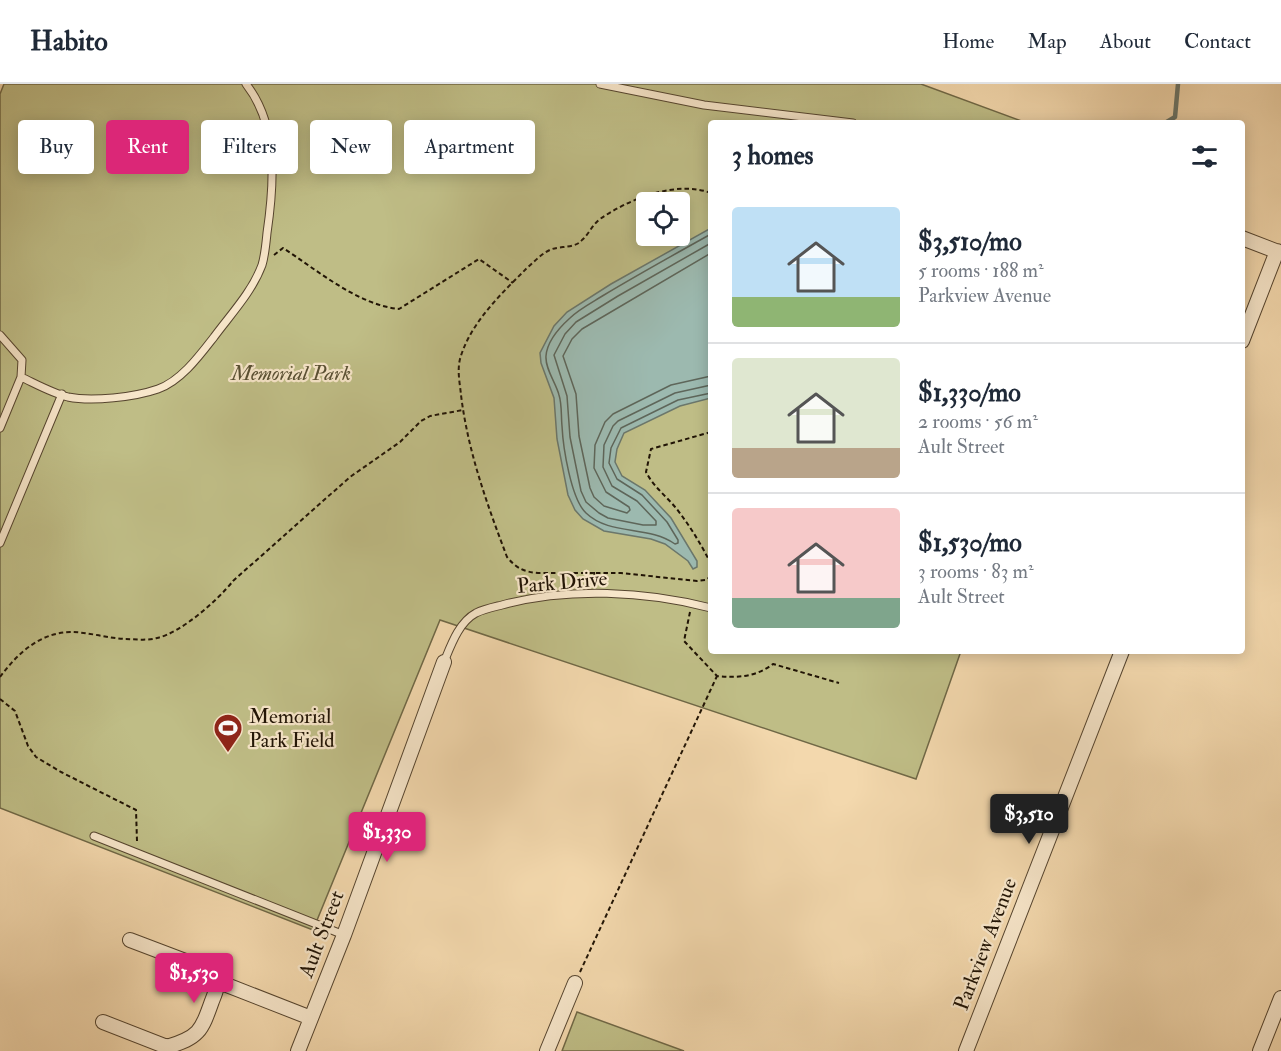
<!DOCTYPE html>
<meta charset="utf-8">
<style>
body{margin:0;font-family:"IM FELL Double Pica",serif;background:#f6f6f7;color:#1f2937;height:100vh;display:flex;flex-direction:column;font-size:22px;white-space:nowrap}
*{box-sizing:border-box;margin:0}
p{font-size:20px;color:#747a83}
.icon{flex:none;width:33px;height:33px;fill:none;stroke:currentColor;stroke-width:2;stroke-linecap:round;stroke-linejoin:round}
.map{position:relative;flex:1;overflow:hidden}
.panel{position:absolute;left:708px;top:36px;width:537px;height:534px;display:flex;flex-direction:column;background:#fff;border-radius:6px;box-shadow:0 3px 15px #0003}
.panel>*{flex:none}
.guide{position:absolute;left:18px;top:36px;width:570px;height:54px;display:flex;gap:12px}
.buttons{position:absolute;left:636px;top:108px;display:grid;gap:12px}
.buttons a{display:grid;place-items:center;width:54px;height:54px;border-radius:6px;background:#fff;box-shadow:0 3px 15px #0003;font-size:30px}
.price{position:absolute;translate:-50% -51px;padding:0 14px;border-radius:6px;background:#db2777;color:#fff;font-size:20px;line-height:39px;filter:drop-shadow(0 2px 3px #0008)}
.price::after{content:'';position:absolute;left:50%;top:36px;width:18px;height:14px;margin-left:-9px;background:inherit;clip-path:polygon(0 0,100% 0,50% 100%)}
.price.on{background:#222;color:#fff}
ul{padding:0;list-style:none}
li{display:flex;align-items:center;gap:18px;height:150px;padding:0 24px}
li+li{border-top:2px solid #e0e1e3}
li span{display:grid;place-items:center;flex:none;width:168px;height:120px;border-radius:6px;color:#555}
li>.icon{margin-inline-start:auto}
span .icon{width:72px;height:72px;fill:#fffc;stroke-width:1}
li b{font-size:26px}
h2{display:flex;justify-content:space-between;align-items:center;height:72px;padding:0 24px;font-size:26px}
.chip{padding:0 21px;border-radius:6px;background:#fff;box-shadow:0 3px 15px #0003;font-size:21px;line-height:54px}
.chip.on{background:#db2777;color:#fff}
header{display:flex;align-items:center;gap:36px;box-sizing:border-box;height:84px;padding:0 30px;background:#fff;border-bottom:2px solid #e0e1e3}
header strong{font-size:28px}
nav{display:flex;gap:33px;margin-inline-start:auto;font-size:21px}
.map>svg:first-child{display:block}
.green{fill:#bfbd86;stroke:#706846;stroke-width:1.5;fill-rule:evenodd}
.water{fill:#9cb9af;stroke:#6b776b;stroke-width:1.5}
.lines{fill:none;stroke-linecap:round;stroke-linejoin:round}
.shore{stroke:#5e665a;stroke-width:1.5}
.stream{stroke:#6b776b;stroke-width:4.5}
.service-casing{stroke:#56452f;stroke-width:9}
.minor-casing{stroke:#56452f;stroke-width:16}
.path{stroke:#211405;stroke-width:2;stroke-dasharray:4.5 3;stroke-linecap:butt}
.service{stroke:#f7e6ca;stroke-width:7}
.minor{stroke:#f7e6ca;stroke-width:14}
.labels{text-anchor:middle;stroke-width:4.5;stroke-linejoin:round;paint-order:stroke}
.park-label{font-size:21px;font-style:italic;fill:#584f32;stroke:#f7e6ca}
.street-label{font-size:21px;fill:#211405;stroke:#f7e6ca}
.poi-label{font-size:21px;fill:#211405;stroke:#f7e6ca;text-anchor:start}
</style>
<header>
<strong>Habito</strong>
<nav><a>Home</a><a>Map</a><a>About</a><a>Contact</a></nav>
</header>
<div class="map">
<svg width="1281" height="967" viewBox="0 0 1281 967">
<rect width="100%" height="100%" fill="#f3d8ad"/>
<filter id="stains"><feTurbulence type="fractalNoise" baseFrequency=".00333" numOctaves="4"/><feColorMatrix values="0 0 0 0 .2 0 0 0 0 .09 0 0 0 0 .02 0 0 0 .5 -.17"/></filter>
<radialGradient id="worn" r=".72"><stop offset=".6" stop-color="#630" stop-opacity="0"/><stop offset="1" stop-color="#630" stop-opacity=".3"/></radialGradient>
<path class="green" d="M 4,0 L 921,0 L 1027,39 L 711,39 L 711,567 L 961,567 L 916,695 L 440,536 L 313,846 L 0,724 L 0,10 ZM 646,118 L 680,118 L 680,152 L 646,152 Z
M 577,928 L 684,967 L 562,967 Z"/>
<path class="water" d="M 711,144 L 711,314 L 680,322 L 624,349 L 617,365 L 615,378 L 622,392 L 645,406 L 671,434 L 697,477 L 697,483 L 693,485 L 688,477 L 665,460 L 651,455 L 604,447 L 583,435 L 575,426 L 568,411 L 557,355 L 554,314 L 541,279 L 540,269 L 554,242 L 567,228 L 611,200 Z"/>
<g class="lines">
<path class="shore" d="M 711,150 C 675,170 639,190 604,211 C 593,218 579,225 570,234 C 560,243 547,258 546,272 C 545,285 556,299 559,311 C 562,320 561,332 562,342 C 563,363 571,415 586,429 C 610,452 648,441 675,460 L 678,459 L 678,456 L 667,438 L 642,411 L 617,395 L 609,379 L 611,364 L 621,344 L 678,316 L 711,309
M 711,159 L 618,212 L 576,238 L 565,250 L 554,271 L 567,312 L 570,353 L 581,407 L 586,418 L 599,429 L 608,434 L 643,441 L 656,441 L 656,437 L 637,417 L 612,402 L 603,383 L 604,361 L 613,342 L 618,337 L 675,309 L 711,301
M 711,169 L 582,245 L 572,255 L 563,272 L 576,310 L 579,352 L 590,404 L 594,413 L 604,422 L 627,429 L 630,426 L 629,423 L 606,408 L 594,384 L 595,361 L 605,338 L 613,330 L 671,301 L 711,292"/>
<path class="stream" d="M 1165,39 L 1175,33 L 1178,0"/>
<g class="service-casing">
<path id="service" d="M 600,0 L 704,21 L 853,39
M 0,251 L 22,276 L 21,293 L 0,344
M 21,293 C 36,300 52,309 68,313 C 92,318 135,313 158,305 C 181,297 200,271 214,253 C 231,230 252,208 262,181 C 265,171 266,159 267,149 C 274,101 279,42 246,0
M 0,459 L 62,310
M 444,578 C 451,561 459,538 476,529 C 484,525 494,523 502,521 C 568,503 646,507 711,524
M 94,752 L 344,851"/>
</g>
<g class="minor-casing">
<path id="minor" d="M 1242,154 L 1281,169
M 1242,257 L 1277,167
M 219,898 L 311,934
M 103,938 L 167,963 C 199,953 201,948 212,917 C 216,907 219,900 217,889 L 130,856
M 298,967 L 344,851 L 444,578
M 547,967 L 575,899
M 966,967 L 1122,567
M 1260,967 L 1281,914"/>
</g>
<path class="path" d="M 711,109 C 676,96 629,115 600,135 C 592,141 589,150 582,156 C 576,164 562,162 552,165 C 542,169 535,177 527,184 C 502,209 470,239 460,275 C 457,287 460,300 461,311 C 468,368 487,420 507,473 C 516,484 524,488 538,489 L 621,489 L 697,497 L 706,496 L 711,492
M 274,171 L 283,164 C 317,186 358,221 399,225 L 479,175 L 513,199
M 711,348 L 651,365 L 646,388 C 653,402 666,412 676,424 C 690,442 701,460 711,480
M 594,488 L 595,500
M 690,528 L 684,557 L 717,592 C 738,594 756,593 773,580 L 839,599
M 0,593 C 17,570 39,549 70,548 C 88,548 107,554 125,555 C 135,555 146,557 157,554 C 181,549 218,516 233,497 L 350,393 L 400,358 L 421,337 L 430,332 L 463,326
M 0,615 L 15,627 L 28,662 L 36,673 L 61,688 L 136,726 L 137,757
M 580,888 L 717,592"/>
<use href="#service" class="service"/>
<use href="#minor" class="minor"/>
</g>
<defs>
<g id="stadium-pin" transform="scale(1.5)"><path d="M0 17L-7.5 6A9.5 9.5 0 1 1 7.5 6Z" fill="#8f2418" stroke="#f7e6ca"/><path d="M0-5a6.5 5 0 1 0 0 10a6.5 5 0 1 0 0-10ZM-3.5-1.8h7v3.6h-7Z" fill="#fff"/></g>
</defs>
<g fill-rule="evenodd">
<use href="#stadium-pin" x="228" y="644"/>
</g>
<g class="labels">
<g class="park-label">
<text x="291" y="296">Memorial Park</text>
</g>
<g class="street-label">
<text transform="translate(562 498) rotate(-5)" y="7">Park Drive</text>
<text transform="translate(321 850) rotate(-69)" y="7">Ault Street</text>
<text transform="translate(985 860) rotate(-69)" y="7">Parkview Avenue</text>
</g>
<g class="poi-label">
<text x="249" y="639">Memorial<tspan x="249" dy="24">Park Field</tspan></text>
</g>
</g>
<rect width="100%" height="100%" filter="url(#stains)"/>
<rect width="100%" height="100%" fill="url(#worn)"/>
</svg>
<div class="buttons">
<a><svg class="icon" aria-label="locate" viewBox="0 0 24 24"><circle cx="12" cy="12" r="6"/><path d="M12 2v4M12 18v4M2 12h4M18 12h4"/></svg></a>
</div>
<b class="price on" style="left:1029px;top:761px">$3,510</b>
<b class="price" style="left:387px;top:779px">$1,330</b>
<b class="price" style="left:194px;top:920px">$1,530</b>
<div class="guide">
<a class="chip">Buy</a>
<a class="chip on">Rent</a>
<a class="chip">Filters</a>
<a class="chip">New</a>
<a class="chip">Apartment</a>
</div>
<section class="panel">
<h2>3 homes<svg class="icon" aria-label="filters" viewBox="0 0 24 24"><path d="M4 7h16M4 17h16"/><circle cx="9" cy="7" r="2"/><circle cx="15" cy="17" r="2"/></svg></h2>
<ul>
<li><span style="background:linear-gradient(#bfe0f5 75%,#8fb573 0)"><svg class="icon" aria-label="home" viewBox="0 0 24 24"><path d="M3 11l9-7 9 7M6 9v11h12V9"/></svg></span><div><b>$3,510/mo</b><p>5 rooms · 188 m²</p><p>Parkview Avenue</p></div></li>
<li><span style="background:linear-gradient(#dfe7d0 75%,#b9a48a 0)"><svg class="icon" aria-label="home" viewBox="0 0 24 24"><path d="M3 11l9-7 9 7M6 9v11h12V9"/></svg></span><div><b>$1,330/mo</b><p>2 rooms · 56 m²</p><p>Ault Street</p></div></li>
<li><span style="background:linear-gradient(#f6c9c9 75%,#7fa58c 0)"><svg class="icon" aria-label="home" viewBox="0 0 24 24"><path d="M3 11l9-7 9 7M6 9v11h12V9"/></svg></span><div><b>$1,530/mo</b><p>3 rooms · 83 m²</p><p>Ault Street</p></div></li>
</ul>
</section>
</div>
